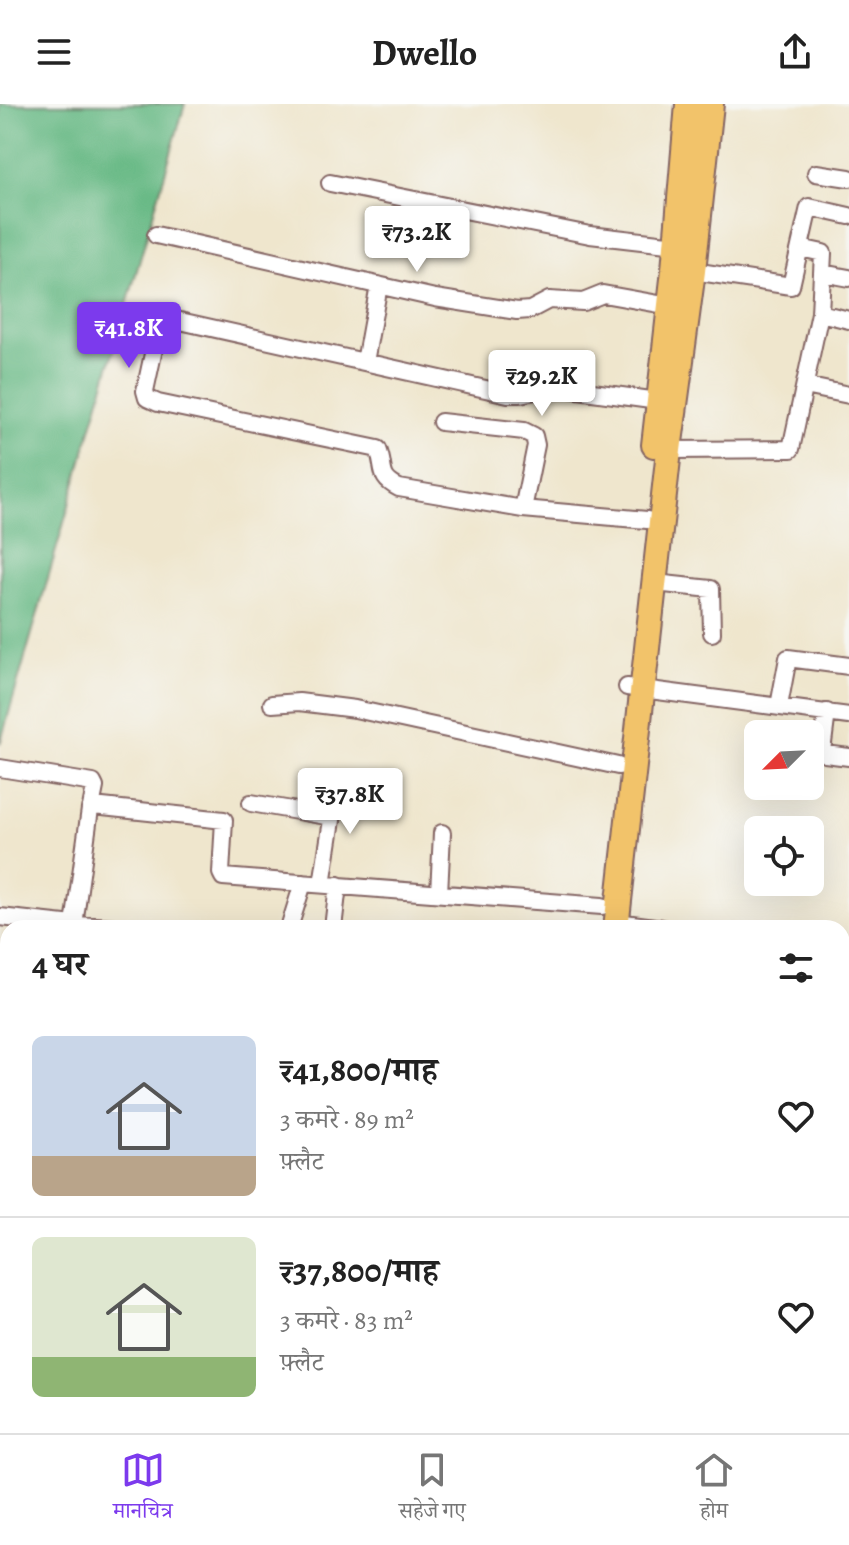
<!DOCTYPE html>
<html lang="hi">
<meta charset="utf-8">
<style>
body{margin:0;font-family:Alegreya,"Noto Serif Devanagari",serif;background:#f6f6f6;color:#222;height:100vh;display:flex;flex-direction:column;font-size:30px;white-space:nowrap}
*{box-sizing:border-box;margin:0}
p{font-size:26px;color:#767676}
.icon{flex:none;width:44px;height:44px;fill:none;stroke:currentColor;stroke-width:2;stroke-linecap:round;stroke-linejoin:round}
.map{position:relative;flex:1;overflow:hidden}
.side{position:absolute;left:0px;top:816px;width:850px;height:514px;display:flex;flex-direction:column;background:#fff;border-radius:24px 24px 0 0;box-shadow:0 8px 32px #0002}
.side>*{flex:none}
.needle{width:52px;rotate:246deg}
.controls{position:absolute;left:744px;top:616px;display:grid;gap:16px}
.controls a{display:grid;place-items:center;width:80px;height:80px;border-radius:12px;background:#fff;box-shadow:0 8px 32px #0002;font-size:40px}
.price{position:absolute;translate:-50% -68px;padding:0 18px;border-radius:8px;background:#fff;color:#222;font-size:26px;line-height:52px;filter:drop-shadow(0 2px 4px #0008)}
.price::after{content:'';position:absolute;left:50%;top:48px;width:24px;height:18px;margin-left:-12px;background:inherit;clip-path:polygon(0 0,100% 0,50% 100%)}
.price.active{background:#7c3aed;color:#fff}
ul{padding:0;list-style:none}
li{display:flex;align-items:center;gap:24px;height:200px;padding:0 32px}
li+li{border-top:2px solid #e0e0e0}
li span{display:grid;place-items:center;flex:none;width:224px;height:160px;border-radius:12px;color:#555}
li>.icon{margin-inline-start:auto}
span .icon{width:96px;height:96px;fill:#fffc;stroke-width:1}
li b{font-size:34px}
h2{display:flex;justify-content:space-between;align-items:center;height:96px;padding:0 32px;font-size:34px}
header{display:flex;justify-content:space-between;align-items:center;height:104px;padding:0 32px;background:#fff;font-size:36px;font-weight:600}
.tabs{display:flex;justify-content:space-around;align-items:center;height:112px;border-top:2px solid #e0e0e0;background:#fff;font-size:22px;color:#767676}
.tabs a{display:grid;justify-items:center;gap:4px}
.tabs .active{color:#7c3aed}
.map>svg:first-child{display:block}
.forest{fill:#69ba86;stroke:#5a6c58;stroke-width:2}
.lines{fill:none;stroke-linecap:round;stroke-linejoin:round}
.minor-casing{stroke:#846564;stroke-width:20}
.highway-casing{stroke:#846564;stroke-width:28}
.minor{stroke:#fff;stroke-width:16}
.highway{stroke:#f2c36a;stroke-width:24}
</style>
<header><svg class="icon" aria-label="menu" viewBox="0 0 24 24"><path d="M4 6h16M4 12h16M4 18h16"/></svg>Dwello<svg class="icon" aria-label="share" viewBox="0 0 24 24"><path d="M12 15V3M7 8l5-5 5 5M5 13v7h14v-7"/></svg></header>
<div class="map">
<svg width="849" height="1329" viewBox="0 0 849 1329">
<rect width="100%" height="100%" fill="#f6f6f2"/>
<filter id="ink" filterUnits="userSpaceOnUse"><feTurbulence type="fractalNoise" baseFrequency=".0125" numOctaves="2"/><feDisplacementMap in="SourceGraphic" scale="16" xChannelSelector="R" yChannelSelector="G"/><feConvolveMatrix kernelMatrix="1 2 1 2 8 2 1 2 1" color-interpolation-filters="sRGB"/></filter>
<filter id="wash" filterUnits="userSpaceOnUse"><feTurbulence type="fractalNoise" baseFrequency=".006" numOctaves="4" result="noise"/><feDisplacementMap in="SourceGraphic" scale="32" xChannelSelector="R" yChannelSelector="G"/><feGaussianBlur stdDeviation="1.8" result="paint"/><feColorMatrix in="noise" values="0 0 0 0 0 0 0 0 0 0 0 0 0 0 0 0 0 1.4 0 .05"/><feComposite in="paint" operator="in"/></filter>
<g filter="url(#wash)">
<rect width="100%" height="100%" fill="#efe6cd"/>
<path class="forest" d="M 0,0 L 185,0 L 0,640 Z"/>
</g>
<g filter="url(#ink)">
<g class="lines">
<g class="minor-casing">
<path id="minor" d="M 816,69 L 849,74
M 330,79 L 590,131 L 676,141
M 156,131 L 435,194 L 517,207 L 530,206 L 549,196 L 583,198 L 603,190 L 670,202
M 800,144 L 823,149 L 820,209 L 849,216
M 693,167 L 791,182 L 809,103 L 849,112
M 822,169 L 849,174
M 365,258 L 379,181
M 805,282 L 849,291
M 441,318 L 524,327 L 534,332 L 536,341 L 523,405
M 669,346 L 791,345 L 820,209
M 647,416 L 523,405 L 399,384 C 377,373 386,365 378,345 L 158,299 L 147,294 L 145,287 L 159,222 L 164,216 L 171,215 L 508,290 L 520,290 L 556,283 L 658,297
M 655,479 L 711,485 L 712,529
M 627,583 L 849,612
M 272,600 L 299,598 L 355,605 L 618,662
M 779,602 L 788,554 L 849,562
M 827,608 L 822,647 L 825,650 L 849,653
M 0,664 L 93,679 L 95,683 L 91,703
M 251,699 L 332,713
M 322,780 L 338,678
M 439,789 L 442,729
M 0,813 L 74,821
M 617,818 L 662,824
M 134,824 L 74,821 L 90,705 L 93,702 L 224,716 L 221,769 L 223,773 L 602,802
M 289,824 L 303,779
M 333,824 L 338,781
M 842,847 L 849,848
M 0,920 L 8,921
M 0,960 L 8,961
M 842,967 L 849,968
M 0,1013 L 8,1014
M 842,1050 L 849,1051
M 842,1108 L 849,1108
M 842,1139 L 849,1139
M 0,1154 L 8,1155
M 0,1242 L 8,1243
M 842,1284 L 848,1199
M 0,1312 L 8,1313
M 54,1322 L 91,1329
M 196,1324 L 228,1329
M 120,1329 L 121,1322
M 254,1329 L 256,1322
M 839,1329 L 839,1322"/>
</g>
<g class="highway-casing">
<path id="highway" d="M 654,341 L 674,166 L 688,0
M 616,824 L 669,346 L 693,167 L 711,0
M 562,1329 L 563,1322"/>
</g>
<use href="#minor" class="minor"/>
<use href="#highway" class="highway"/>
</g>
</g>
</svg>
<div class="controls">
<a><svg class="needle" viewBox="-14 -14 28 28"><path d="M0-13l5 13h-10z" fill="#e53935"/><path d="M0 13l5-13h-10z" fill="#767676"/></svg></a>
<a><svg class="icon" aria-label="locate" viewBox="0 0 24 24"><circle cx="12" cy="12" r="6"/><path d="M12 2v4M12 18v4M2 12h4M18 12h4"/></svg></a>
</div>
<b class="price" style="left:417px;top:170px">₹73.2K</b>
<b class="price active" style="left:129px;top:266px">₹41.8K</b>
<b class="price" style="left:542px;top:314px">₹29.2K</b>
<b class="price" style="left:350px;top:732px">₹37.8K</b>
<section class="side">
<h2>4 घर<svg class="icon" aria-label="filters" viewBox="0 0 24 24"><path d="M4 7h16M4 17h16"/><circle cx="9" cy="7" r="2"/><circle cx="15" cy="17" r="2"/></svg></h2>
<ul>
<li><span style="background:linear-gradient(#c9d6e8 75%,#b9a48a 0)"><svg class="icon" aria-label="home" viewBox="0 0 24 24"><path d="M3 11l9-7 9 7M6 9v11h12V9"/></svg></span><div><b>₹41,800/माह</b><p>3 कमरे · 89 m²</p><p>फ़्लैट</p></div><svg class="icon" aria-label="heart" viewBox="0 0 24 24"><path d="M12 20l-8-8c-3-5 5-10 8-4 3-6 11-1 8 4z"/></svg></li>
<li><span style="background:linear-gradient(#dfe7d0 75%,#8fb573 0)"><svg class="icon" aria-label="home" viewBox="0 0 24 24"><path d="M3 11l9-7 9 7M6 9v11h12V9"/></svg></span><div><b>₹37,800/माह</b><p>3 कमरे · 83 m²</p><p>फ़्लैट</p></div><svg class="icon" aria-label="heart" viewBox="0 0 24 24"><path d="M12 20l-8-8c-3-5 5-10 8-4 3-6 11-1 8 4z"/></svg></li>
</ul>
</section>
</div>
<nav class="tabs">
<a class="active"><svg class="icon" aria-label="map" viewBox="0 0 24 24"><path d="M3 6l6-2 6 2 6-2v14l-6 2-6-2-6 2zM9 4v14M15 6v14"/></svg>मानचित्र</a>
<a><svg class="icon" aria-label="saved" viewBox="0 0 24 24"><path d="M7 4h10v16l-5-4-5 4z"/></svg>सहेजे गए</a>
<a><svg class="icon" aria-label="home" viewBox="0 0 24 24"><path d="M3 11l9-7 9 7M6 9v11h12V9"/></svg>होम</a>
</nav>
